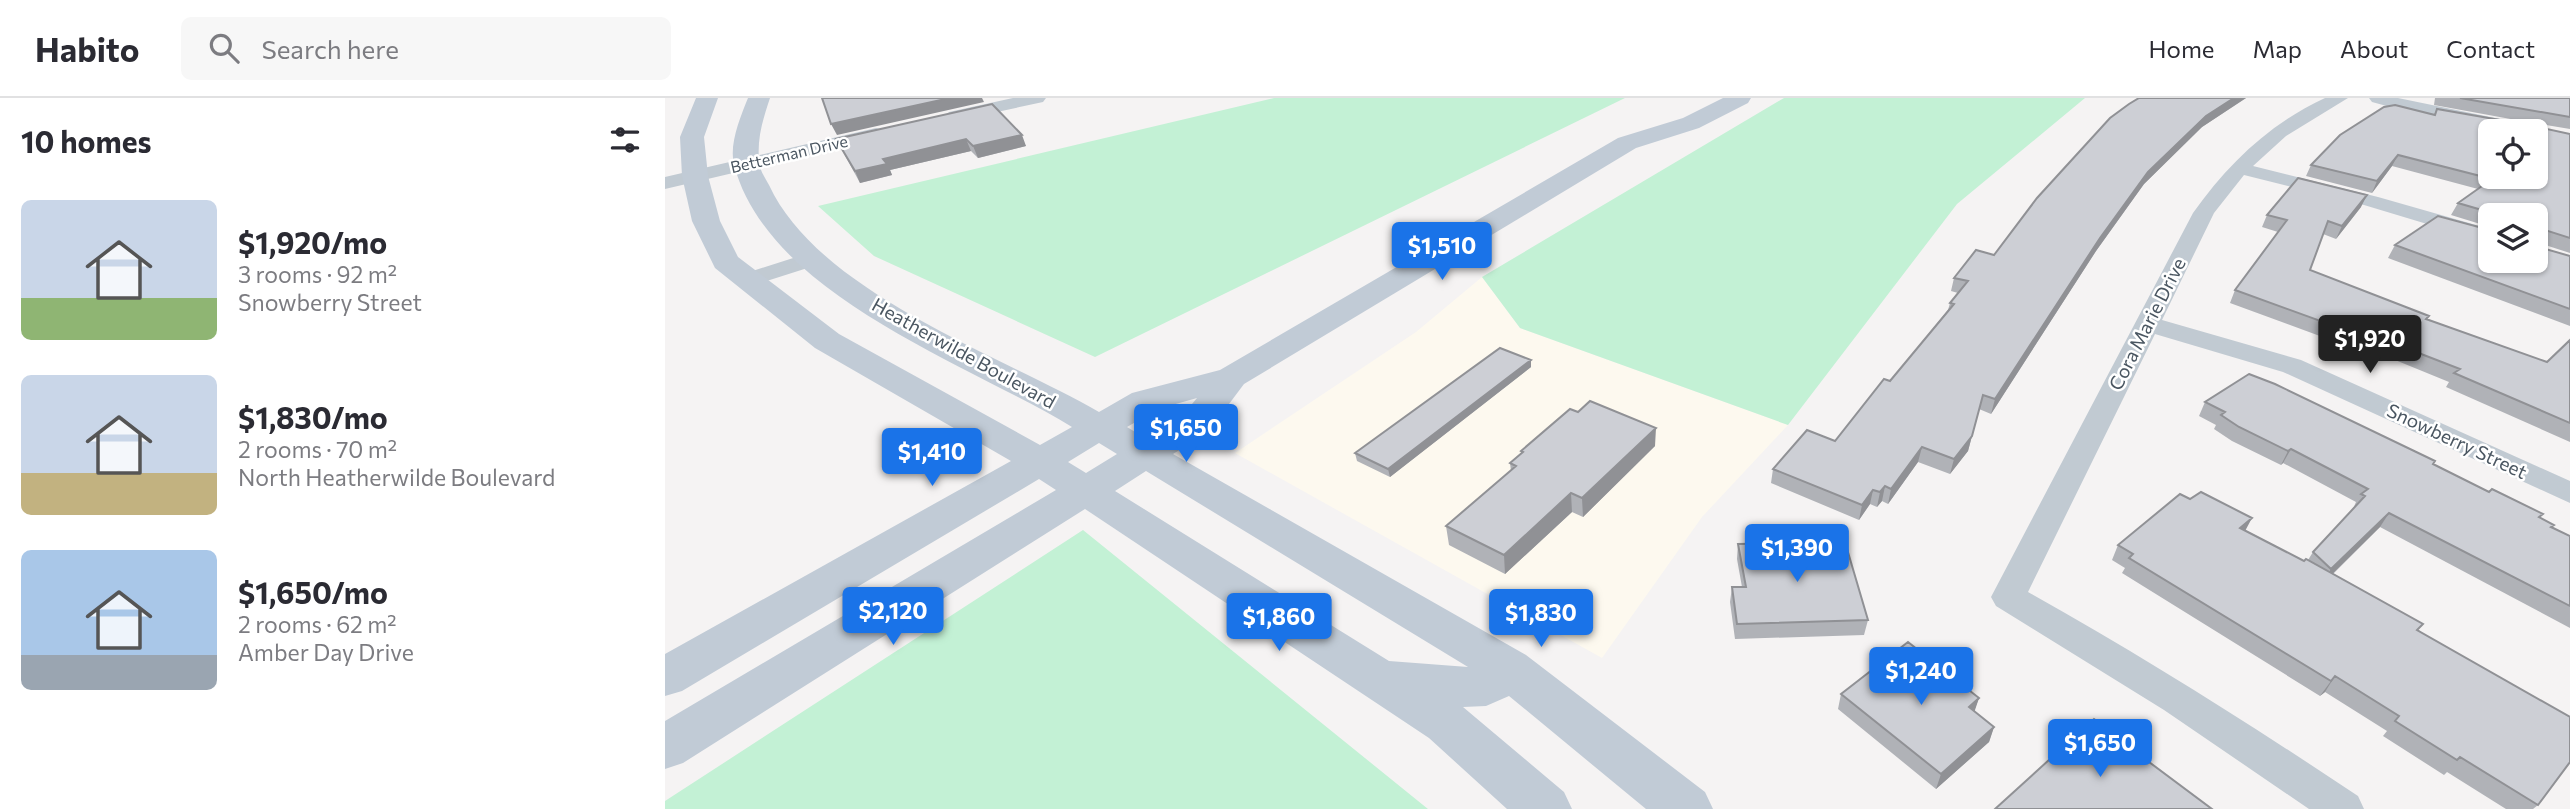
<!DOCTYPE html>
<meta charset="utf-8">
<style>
body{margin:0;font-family:Commissioner,sans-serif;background:#f7f7f7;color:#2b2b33;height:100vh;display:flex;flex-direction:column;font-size:26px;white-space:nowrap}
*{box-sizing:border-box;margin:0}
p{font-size:23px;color:#7c7c81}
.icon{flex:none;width:38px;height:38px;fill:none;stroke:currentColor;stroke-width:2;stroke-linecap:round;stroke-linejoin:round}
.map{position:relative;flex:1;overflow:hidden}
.sheet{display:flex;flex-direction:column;background:#fff;width:665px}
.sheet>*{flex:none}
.buttons{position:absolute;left:1813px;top:21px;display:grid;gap:14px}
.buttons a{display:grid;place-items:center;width:70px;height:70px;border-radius:10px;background:#fff;box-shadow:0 2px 5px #0004;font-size:35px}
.price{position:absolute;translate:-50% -60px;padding:0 16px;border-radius:7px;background:#1a73e8;color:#fff;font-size:23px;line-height:46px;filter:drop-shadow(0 2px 4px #0008)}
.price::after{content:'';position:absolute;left:50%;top:42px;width:21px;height:16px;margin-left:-10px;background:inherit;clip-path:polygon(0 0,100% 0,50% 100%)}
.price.on{background:#222;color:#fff}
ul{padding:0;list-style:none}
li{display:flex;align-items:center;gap:21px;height:175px;padding:0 21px}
li span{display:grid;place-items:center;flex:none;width:196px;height:140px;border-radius:10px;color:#555}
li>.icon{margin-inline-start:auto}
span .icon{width:84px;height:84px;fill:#fffc;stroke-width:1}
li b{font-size:30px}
h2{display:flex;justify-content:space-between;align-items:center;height:84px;padding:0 21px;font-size:30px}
header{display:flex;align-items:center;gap:42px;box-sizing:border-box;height:98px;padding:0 35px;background:#fff;border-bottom:2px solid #e1e1e2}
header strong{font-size:33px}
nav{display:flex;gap:38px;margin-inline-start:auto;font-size:24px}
.search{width:490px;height:63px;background:#f7f7f7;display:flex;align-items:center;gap:18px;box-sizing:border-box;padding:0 24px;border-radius:10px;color:#7c7c81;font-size:26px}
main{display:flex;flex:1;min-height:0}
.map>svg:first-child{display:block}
.commercial{fill:#fdf9ef}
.green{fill:#c3f1d5}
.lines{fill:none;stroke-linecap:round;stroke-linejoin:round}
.street{fill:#c1cad2;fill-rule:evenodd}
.secondary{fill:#c1cbd6;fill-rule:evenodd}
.wall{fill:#b0b2b7}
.shaded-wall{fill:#909195}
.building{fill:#cdcfd5;stroke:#909195;stroke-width:2;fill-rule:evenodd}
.labels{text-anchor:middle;stroke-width:5;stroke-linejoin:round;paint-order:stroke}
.far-street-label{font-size:16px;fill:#4a5661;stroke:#fff}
.street-label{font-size:19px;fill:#4a5661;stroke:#fff}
</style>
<header>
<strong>Habito</strong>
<div class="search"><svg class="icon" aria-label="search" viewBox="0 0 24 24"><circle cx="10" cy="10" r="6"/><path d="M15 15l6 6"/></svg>Search here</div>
<nav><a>Home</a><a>Map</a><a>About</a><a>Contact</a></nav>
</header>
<main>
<section class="sheet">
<h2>10 homes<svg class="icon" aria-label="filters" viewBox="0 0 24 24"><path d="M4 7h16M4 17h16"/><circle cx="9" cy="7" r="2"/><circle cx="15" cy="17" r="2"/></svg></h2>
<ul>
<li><span style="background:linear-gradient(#c9d6e8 70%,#8fb573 0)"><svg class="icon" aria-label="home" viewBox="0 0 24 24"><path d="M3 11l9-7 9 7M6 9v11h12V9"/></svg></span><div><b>$1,920/mo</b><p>3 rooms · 92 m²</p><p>Snowberry Street</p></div></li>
<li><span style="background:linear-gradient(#c9d6e8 70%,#c2b280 0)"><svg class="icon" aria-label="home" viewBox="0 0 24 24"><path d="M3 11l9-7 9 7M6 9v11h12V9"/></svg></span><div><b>$1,830/mo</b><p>2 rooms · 70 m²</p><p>North Heatherwilde Boulevard</p></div></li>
<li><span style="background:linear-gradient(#a9c7e8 75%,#9aa5b1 0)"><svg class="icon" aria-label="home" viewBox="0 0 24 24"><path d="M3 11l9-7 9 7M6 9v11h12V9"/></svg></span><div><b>$1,650/mo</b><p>2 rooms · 62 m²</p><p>Amber Day Drive</p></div></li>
</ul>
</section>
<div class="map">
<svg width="1905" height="711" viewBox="0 0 1905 711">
<rect width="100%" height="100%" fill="#f5f3f3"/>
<path class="commercial" d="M 817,179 L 855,230 L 1123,327 L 1037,419 L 937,560 L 570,355 L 751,234 Z"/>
<path class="green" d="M 609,0 L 960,0 L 430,259 L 209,158 L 153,108 Z
M 1119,0 L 1420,0 L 1292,106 L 1123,327 L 855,230 L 817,179 Z
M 418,432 L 763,711 L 0,711 L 0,703 Z"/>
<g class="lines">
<path class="street" d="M 348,0 L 381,0 L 378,4 L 290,23 L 281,18 L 284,14 Z
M 1660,0 L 1683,0 L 1621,38 L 1588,68 L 1713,99 L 1825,131 L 1825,145 L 1699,107 L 1579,77 L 1549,115 L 1497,222 L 1636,262 L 1905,383 L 1905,405 L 1618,274 L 1490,236 L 1363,494 C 1476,557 1585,626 1693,698 L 1699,711 L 1644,711 L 1499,612 L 1331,508 L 1326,499 L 1528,115 C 1563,66 1604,26 1660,0 Z
M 1704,0 L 1733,0 L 1864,27 L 1873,33 L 1871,37 L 1871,33 C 1814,33 1761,19 1707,4 Z
M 211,30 L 218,32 L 220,36 L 218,40 L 0,91 L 0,79 Z
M 147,154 L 155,156 L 158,161 L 155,166 L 83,189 L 75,187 L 71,182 L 75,177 Z"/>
<path class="secondary" d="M 31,0 L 53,0 L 39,39 L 43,78 L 55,123 L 73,159 L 174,236 L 375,347 L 407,329 C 302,265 104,198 69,67 C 64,46 75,20 83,0 L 105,0 C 98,21 92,40 94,63 C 94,71 100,80 104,87 C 154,195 335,257 434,314 L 467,295 L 555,272 L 953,40 L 1018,20 L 1058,0 L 1086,0 L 1083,5 L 1034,30 L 971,50 L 579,286 L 543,334 L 508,356 L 861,557 L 1040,694 L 1048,711 L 981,711 L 844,598 L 821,608 L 798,609 L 899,694 L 907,711 L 842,711 L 764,640 L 420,411 L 18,665 L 0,671 L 0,623 L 391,392 L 374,381 L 17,593 L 0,598 L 0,556 L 346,363 L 150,250 L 50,170 L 27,123 L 17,78 L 15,39 ZM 532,300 L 517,318 L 480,340 L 462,329 L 493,311 ZM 434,345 L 452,356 L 421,375 L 403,364 ZM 481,373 L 803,569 L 724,563 L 450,393 Z"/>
</g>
<path class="wall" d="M 1474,0 L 1581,0 L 1537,29 L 1479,86 L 1431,153 L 1326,316 L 1314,311 L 1303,353 L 1285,376 L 1253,364 L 1223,406 L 1217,403 L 1212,409 L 1205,406 L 1194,422 L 1106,385 L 1108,371 L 1170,343 L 1225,283 L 1283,212 L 1285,205 L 1293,195 L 1286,193 L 1289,180 L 1329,157 Z
M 1770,0 L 1905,0 L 1905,31 L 1875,26 L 1877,30 L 1905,36 L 1905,155 L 1877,146 L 1877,150 L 1905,158 L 1905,228 L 1723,160 L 1730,147 L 1825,163 L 1871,117 L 1825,117 L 1825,129 L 1786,117 L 1793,105 L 1813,91 L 1727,68 L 1707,95 L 1641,78 L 1646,67 L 1769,17 L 1772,11 L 1835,22 L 1862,24 L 1769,7 Z
M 327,6 L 361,48 L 313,60 L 306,53 L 225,72 L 227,77 L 195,85 L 171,41 Z
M 1696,109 L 1671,141 L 1658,136 L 1645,172 L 1764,218 L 1762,221 L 1882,264 L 1905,242 L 1905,344 L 1781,289 L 1784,284 L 1713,255 L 1709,258 L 1565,205 L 1570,192 L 1613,134 L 1597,129 L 1602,117 Z
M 866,262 L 866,269 L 725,379 L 692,363 L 690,355 Z
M 1540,304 L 1768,366 L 1875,420 L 1887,429 L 1905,438 L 1905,530 L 1715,429 L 1668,476 L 1754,532 L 1873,707 L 1868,711 L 1841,711 L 1782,674 L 1779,677 L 1718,638 L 1722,633 L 1660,594 L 1655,598 L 1457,475 L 1460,470 L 1447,462 L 1453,447 L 1580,432 L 1639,463 L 1643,462 L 1648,454 L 1688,411 L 1691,404 L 1618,365 L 1616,367 L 1567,343 L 1549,331 L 1551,327 L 1534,318 Z
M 990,348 L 918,419 L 907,414 L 840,476 L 784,447 L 781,428 L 846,373 L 845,365 L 856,355 L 856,353 Z
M 1073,446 L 1203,522 L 1199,537 L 1070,541 L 1065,504 L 1067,489 L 1077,489 L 1072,461 Z
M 1176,596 L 1314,600 L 1309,613 L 1329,629 L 1324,644 L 1271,691 L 1173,611 Z"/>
<path class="shaded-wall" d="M 285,0 L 317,0 L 319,4 L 172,37 L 166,26 Z
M 1569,0 L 1581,0 L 1537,29 L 1479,86 L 1431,153 L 1326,316 L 1330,301 L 1435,140 L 1483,74 L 1541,18 Z
M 357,37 L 361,48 L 313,60 L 308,48 Z
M 301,41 L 306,53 L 225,72 L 227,77 L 195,85 L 190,73 L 218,61 Z
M 1733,57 L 1727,68 L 1707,95 L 1712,83 Z
M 1702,97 L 1696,109 L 1671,141 L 1677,128 Z
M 1720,242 L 1713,255 L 1709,258 L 1716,245 Z
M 866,262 L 866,269 L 725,379 L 723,371 Z
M 991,330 L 990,348 L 918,419 L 917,400 Z
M 1307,338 L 1303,353 L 1285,376 L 1289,361 Z
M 1257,349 L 1253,364 L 1223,406 L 1226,391 Z
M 1626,351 L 1618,365 L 1616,367 L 1623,353 Z
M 1220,388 L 1217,403 L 1212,409 L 1215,394 Z
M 1208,392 L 1205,406 L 1194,422 L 1197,407 Z
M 906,395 L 907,414 L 840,476 L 839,457 Z
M 1724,415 L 1715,429 L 1657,486 L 1666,471 Z
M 1587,420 L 1579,435 L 1575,430 Z
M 1670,578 L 1660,594 L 1655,598 L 1666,583 Z
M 1314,600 L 1309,615 L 1304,609 Z
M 1329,629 L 1324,644 L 1271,691 L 1276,676 Z"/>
<path class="building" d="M 157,0 L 285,0 L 166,26 Z
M 1474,0 L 1569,0 L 1541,18 L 1483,74 L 1435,140 L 1330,301 L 1318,297 L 1307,338 L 1289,361 L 1257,349 L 1226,391 L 1220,388 L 1215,394 L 1208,392 L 1197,407 L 1108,371 L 1142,332 L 1170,343 L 1219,281 L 1225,283 L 1289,206 L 1285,205 L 1303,183 L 1289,180 L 1311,152 L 1329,157 L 1372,100 L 1445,20 L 1464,6 Z
M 1795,0 L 1905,0 L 1905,19 Z
M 327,6 L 357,37 L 308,48 L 301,41 L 218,61 L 222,66 L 190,73 L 171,41 Z
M 1730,7 L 1770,17 L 1772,11 L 1835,22 L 1875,24 L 1877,30 L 1905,36 L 1905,140 L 1877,131 L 1877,150 L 1905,158 L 1905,211 L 1730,147 L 1773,118 L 1825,132 L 1825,163 L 1871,163 L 1871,117 L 1834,117 L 1793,105 L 1827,81 L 1733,57 L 1712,83 L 1646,67 L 1675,37 L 1719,9 ZM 1825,33 L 1871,33 L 1871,79 L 1825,79 Z
M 1633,80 L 1702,97 L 1677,128 L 1663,123 L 1645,172 L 1764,218 L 1761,221 L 1882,264 L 1905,242 L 1905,325 L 1789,275 L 1795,271 L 1720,242 L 1716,245 L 1570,192 L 1622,122 L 1602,117 Z
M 835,250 L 866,262 L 723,371 L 690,355 Z
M 1584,276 L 1610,286 L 1770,363 L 1768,366 L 1824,394 L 1827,391 L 1878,416 L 1874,419 L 1889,427 L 1886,429 L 1905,438 L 1905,508 L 1724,415 L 1666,471 L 1648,454 L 1700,398 L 1696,396 L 1703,391 L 1626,351 L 1623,353 L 1574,329 L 1556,317 L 1560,314 L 1540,304 Z
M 925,303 L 991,330 L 917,400 L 906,395 L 839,457 L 781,428 L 851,368 L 845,365 L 858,354 L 856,353 L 905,311 L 913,314 Z
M 1536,394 L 1587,420 L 1575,430 L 1639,463 L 1641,461 L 1758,526 L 1752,532 L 1905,619 L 1905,664 L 1873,707 L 1795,659 L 1792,662 L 1730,623 L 1734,618 L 1670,578 L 1666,583 L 1464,460 L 1468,456 L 1453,447 L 1515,396 L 1525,401 Z
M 1180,444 L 1203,522 L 1072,526 L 1067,489 L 1081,489 L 1073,446 Z
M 1243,544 L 1314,600 L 1304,609 L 1329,629 L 1276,676 L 1176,596 Z
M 1429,621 L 1482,660 L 1480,661 L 1547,711 L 1330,711 Z"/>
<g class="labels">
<g class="far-street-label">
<text transform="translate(124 56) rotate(-13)" y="6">Betterman Drive</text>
</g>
<g class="street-label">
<text transform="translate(1482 226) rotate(-63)" y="7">Cora Marie Drive</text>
<text transform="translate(299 255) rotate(29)" y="7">Heatherwilde Boulevard</text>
<text transform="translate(1792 343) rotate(25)" y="7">Snowberry Street</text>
</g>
</g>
</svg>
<div class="buttons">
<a><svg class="icon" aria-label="locate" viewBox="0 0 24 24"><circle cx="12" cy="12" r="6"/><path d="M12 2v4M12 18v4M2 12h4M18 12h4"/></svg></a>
<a><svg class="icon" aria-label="layers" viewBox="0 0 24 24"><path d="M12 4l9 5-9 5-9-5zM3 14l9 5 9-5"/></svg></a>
</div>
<b class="price" style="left:777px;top:184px">$1,510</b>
<b class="price on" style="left:1705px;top:277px">$1,920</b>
<b class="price" style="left:521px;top:366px">$1,650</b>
<b class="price" style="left:267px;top:390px">$1,410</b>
<b class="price" style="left:1132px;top:486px">$1,390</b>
<b class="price" style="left:228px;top:549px">$2,120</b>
<b class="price" style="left:876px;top:551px">$1,830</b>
<b class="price" style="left:614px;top:555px">$1,860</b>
<b class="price" style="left:1256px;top:609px">$1,240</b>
<b class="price" style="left:1435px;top:681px">$1,650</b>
</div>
</main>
